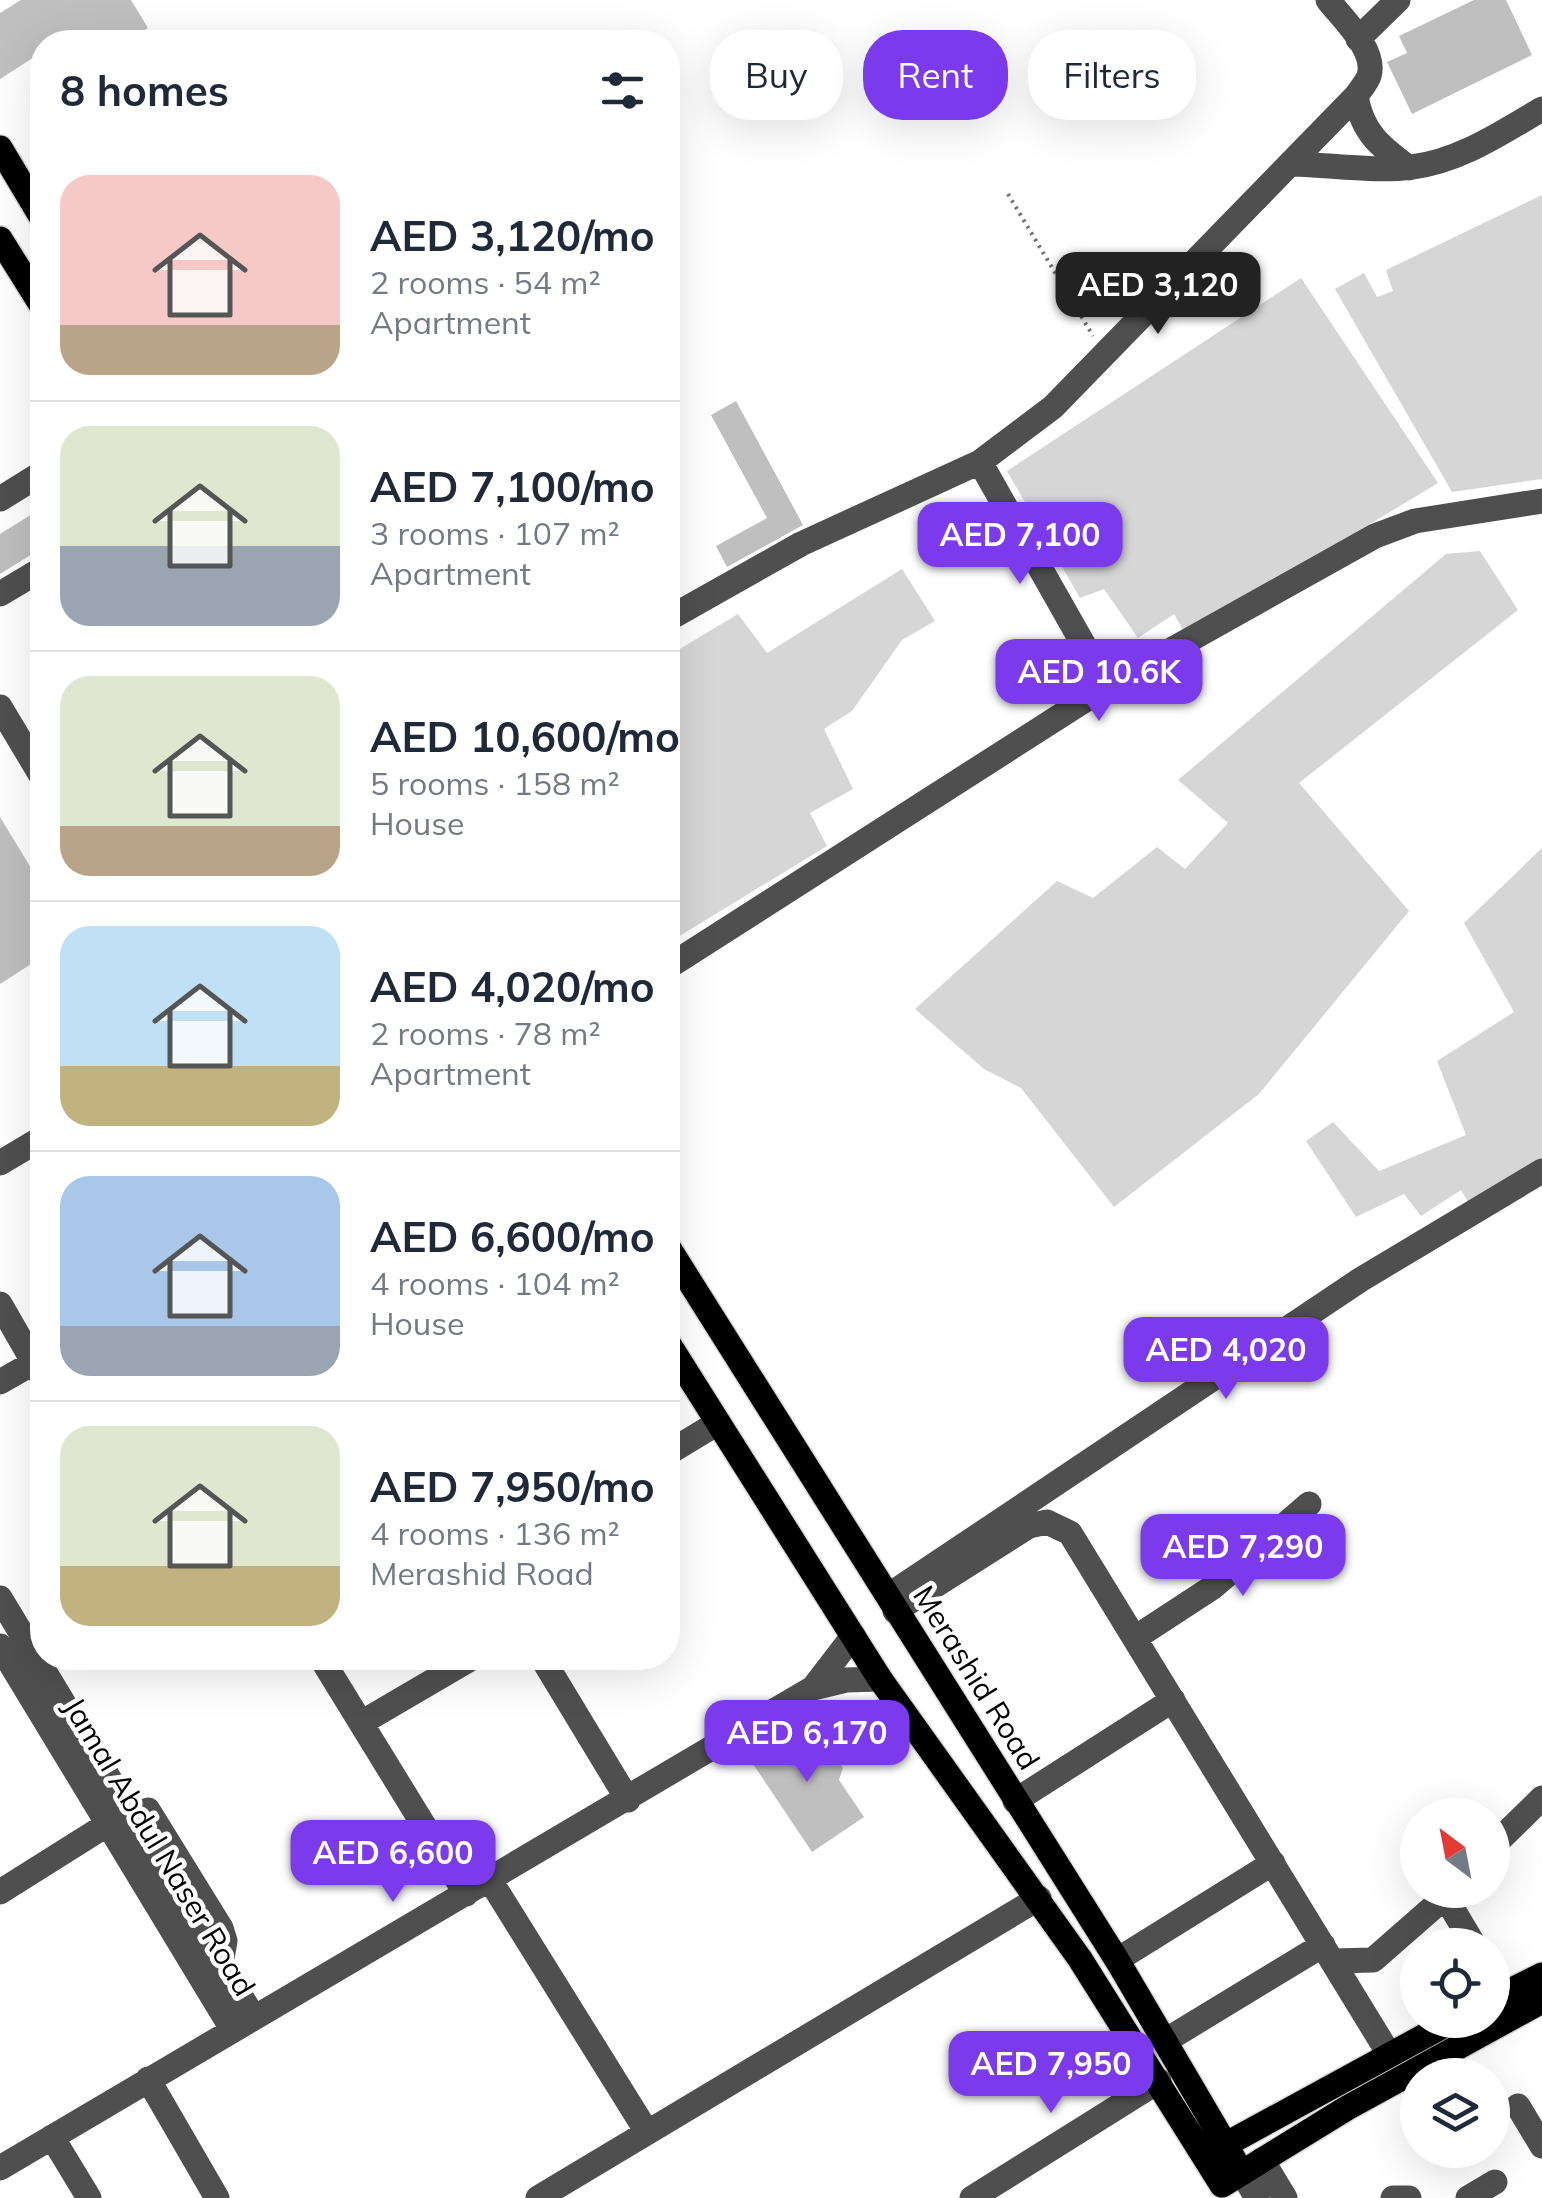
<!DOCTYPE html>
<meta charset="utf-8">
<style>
body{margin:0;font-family:Mulish,sans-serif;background:#f2f2f3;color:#1f2937;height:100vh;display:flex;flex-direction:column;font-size:38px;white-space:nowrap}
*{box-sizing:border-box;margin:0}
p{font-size:32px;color:#747a83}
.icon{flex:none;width:55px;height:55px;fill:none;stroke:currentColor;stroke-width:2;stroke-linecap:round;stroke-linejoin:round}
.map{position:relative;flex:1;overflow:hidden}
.panel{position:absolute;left:30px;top:30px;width:650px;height:1640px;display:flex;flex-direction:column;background:#fff;border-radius:40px;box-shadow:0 10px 40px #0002}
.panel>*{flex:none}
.guide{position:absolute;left:710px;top:30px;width:680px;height:90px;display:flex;gap:20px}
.needle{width:65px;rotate:328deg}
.tools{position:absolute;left:1400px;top:1798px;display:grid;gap:20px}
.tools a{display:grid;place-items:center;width:110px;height:110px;border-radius:50%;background:#fff;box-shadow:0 10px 40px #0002;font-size:50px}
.price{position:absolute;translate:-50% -85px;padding:0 22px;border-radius:20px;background:#7c3aed;color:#fff;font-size:32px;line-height:65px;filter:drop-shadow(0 2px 5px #0008)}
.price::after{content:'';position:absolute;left:50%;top:60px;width:30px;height:22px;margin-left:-15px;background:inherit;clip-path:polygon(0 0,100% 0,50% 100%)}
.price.on{background:#222;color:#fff}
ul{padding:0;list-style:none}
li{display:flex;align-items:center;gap:30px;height:250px;padding:0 30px}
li+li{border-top:2px solid #e0e1e3}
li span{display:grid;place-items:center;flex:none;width:280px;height:200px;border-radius:30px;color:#555}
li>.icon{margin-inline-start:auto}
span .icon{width:120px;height:120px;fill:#fffc;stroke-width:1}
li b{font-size:42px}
h2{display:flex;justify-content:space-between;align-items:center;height:120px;padding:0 30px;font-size:42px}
.pill{padding:0 35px;border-radius:40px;background:#fff;box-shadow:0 10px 40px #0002;font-size:35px;line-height:90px}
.pill.on{background:#7c3aed;color:#fff}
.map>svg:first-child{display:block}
.green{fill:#d6d6d6}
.building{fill:#bfbfbf}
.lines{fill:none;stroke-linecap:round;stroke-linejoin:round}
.major-casing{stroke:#dbdbdb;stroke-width:28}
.path{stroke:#717171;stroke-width:4;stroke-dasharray:2.5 5;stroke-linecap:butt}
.minor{stroke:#4f4f4f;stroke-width:25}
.major{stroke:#000;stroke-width:25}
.labels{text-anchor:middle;stroke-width:9;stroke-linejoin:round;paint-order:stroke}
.street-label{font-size:30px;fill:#000;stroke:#fff}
</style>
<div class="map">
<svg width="1542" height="2198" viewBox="0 0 1542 2198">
<rect width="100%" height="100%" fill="#fff"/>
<path class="green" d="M 1542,195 L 1542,479 L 1452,492 L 1335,289 L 1364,273 L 1377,297 L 1393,291 L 1386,270 Z
M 1301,278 L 1438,483 L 1186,635 L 1174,614 L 1138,638 L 1104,589 L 1080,598 L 1007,471 Z
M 1480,551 L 1518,610 L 1299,783 L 1409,911 L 1259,1094 L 1114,1207 L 1021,1088 L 984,1069 L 915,1009 L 1057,881 L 1093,898 L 1157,847 L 1185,869 L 1228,823 L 1178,780 L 1446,554 Z
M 902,569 L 935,621 L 902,640 L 852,711 L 824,729 L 853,789 L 810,813 L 827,846 L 668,943 L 668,656 L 738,614 L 767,653 Z
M 1542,848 L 1542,1165 L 1472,1209 L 1461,1190 L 1421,1216 L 1404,1194 L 1356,1217 L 1306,1141 L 1333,1122 L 1379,1171 L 1466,1135 L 1437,1061 L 1514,1012 L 1464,923 Z"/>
<path class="building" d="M 21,0 L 131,0 L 148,28 L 125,42 L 42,42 L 42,52 L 0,79 L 0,13 Z
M 1474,0 L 1506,0 L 1532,55 L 1412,114 L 1387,62 L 1407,53 L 1399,36 Z
M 736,401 L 803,525 L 727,567 L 716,546 L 767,518 L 711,415 Z
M 42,508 L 42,548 L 0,574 L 0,534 Z
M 0,817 L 42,886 L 42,957 L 0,984 Z
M 792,1724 L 802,1728 L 812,1744 L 823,1737 L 843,1768 L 839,1780 L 864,1817 L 812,1852 L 747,1755 Z"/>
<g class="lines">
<g class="major-casing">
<path id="major" d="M 0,148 L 42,218
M 0,239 L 42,306
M 668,1247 L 1117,1960 L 1242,2173
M 668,1343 L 880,1679 L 1080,1959 L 1222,2185 L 1347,2108 L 1542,2001
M 1492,2000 L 1542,1975
M 1212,2152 L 1454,2020"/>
</g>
<path class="path" d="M 1008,194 L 1093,336"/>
<path class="minor" d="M 1358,39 L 1398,0
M 1356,96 C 1362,133 1381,147 1409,168
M 1293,164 C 1332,165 1375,172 1412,167 C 1460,161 1501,133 1542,109
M 980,462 L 1107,686
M 0,499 L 42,473
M 0,594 L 42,569
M 668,619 L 801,544 L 980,462 L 1053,407 L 1356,96 C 1360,90 1367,82 1369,76 C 1377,50 1342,18 1328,0
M 0,707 L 42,777
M 668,967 L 1107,686 L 1375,536 L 1415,521 L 1542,501
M 0,1163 L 42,1138
M 0,1304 L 42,1377
M 0,1382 L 42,1358
M 668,1453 L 716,1424
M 891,1594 L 1360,1280 L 1542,1171
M 0,1598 L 254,2018
M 895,1611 L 1029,1526 L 1047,1522 L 1070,1533 L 1389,2054
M 1135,1638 L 1213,1587 L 1309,1504
M 0,1646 L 232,2029
M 321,1658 L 466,1894
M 542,1658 L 628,1800
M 813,1688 L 853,1636
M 361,1723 L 472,1658
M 1015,1801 L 1173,1700
M 148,1810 L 221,1928 L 225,1941 L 221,1964
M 1492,1847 L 1542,1798
M 490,1880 L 647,2132
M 0,1892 L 108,1824
M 1446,1898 L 1474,1945
M 1117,1960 L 1273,1863
M 1333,1961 L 1373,1960 L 1453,1890
M 1165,2041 L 1323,1945
M 148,2079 L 217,2198
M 1518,2106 L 1542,2146
M 52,2137 L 89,2198
M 1262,2160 L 1285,2198
M 0,2168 L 813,1688 L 846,1680 L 880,1679
M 1242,2173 L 1257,2198
M 538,2198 L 1039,1898
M 972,2198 L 1159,2081
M 1393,2198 L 1409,2198
M 1468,2198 L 1495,2182"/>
<use href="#major" class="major"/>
</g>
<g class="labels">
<g class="street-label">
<text transform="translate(976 1678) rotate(58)" y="10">Merashid Road</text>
<text transform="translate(159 1847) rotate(59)" y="10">Jamal Abdul Naser Road</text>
</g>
</g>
</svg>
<div class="tools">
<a><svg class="needle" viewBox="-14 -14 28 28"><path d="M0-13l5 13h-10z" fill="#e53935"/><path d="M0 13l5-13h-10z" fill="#747a83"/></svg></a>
<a><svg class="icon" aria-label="locate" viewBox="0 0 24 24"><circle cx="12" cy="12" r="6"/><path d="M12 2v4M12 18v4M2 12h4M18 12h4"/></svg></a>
<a><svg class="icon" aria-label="layers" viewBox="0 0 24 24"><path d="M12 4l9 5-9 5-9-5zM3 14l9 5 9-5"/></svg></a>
</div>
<b class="price on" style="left:1158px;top:337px">AED 3,120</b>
<b class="price" style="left:1020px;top:587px">AED 7,100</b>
<b class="price" style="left:1099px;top:724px">AED 10.6K</b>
<b class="price" style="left:1226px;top:1402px">AED 4,020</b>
<b class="price" style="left:1243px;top:1599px">AED 7,290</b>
<b class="price" style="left:807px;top:1785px">AED 6,170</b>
<b class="price" style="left:393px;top:1905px">AED 6,600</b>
<b class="price" style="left:1051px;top:2116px">AED 7,950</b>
<div class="guide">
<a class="pill">Buy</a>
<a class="pill on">Rent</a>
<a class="pill">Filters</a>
</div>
<section class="panel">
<h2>8 homes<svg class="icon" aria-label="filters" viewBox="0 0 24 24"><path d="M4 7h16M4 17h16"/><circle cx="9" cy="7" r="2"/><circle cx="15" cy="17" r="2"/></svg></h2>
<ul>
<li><span style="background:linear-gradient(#f6c9c9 75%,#b9a48a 0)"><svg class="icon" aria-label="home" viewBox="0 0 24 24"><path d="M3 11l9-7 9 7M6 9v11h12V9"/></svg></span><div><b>AED 3,120/mo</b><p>2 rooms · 54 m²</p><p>Apartment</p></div></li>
<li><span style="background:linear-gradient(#dfe7d0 60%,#9aa5b1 0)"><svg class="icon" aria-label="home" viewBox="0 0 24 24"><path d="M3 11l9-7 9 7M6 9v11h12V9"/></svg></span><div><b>AED 7,100/mo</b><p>3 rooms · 107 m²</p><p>Apartment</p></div></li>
<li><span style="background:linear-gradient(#dfe7d0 75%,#b9a48a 0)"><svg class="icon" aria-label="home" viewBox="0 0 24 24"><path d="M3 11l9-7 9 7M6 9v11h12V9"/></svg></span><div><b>AED 10,600/mo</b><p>5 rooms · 158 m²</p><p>House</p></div></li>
<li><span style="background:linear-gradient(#bfe0f5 70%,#c2b280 0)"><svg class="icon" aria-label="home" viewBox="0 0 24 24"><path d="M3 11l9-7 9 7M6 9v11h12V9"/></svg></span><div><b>AED 4,020/mo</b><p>2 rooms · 78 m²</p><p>Apartment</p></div></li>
<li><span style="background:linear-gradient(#a9c7e8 75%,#9aa5b1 0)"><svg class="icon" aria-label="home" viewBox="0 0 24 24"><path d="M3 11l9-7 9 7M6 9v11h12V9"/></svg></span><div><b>AED 6,600/mo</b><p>4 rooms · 104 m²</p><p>House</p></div></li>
<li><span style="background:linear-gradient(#dfe7d0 70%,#c2b280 0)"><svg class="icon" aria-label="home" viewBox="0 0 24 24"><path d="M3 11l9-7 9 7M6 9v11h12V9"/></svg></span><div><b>AED 7,950/mo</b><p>4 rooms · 136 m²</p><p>Merashid Road</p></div></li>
</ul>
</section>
</div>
